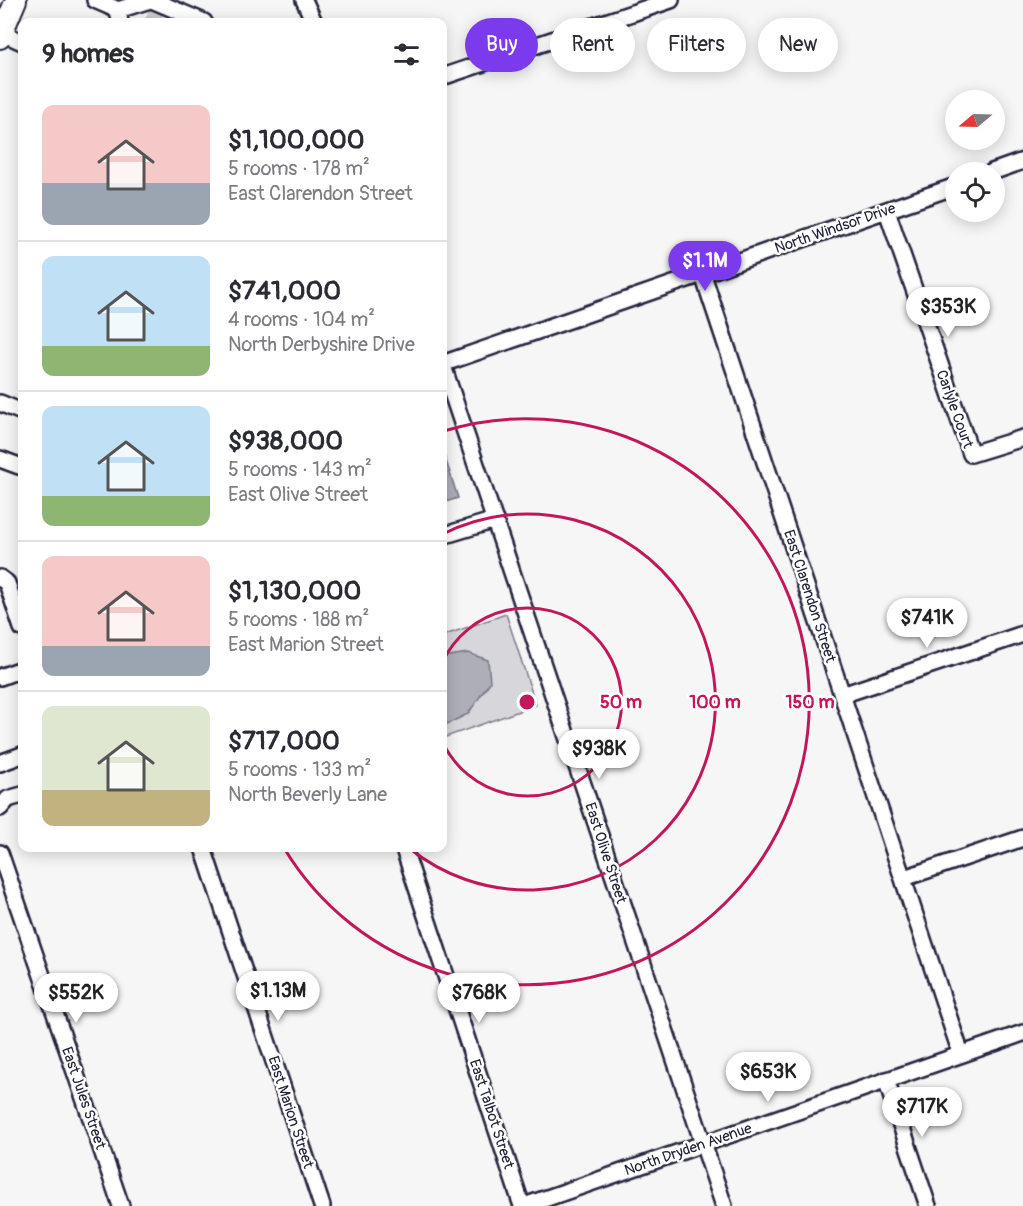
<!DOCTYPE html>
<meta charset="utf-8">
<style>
body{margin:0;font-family:Pangolin,sans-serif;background:#f7f7f7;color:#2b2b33;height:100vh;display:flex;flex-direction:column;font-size:22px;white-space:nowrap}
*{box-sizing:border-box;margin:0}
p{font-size:20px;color:#7c7c81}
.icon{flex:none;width:33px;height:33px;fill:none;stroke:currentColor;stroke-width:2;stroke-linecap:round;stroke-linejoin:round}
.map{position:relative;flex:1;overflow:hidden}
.details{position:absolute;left:18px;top:18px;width:429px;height:834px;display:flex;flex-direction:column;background:#fff;border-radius:12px;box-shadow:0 3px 15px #0003}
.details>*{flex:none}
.top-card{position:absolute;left:465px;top:18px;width:468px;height:54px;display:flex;gap:12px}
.needle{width:39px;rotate:251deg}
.tools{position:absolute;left:945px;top:90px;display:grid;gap:12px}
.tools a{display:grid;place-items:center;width:60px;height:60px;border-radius:50%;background:#fff;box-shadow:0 3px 15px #0003;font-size:30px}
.price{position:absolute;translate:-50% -51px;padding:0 14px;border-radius:21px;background:#fff;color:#222;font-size:20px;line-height:39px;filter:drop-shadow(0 2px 3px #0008)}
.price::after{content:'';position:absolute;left:50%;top:36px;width:18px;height:14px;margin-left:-9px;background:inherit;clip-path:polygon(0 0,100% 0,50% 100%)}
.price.on{background:#7c3aed;color:#fff}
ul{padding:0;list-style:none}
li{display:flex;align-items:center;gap:18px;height:150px;padding:0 24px}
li+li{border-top:2px solid #e1e1e2}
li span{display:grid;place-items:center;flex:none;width:168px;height:120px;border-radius:12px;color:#555}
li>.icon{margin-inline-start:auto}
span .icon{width:72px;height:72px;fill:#fffc;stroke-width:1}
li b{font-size:26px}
h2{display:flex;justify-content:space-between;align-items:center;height:72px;padding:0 24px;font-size:26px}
.chip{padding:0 21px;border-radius:27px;background:#fff;box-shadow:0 3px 15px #0003;font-size:21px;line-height:54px}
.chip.on{background:#7c3aed;color:#fff}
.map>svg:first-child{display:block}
.green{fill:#d7d7db;stroke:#7c7c8b;stroke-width:1.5}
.water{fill:#aeaeb7;stroke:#767685;stroke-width:1.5}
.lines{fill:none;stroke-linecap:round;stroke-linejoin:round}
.minor-tunnel{stroke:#ccccd1;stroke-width:15;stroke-dasharray:15 8;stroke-linecap:butt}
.minor-casing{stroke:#22223b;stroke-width:20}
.major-casing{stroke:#22223b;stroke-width:24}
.minor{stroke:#fff;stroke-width:15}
.major{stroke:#fff;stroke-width:20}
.ring{fill:none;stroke:#c2185b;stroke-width:3}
.labels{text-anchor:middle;stroke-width:5;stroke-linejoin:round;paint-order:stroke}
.street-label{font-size:15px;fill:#22223b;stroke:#fff}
.centre{fill:#c2185b;stroke:#fff;stroke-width:3}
.ring-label{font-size:18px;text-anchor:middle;font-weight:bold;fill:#c2185b;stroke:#fff;stroke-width:5;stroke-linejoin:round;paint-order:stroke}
</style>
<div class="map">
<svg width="1023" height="1206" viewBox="0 0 1023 1206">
<rect width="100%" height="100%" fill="#f6f6f7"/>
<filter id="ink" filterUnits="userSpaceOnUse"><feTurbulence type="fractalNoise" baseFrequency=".0167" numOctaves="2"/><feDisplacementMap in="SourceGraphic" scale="12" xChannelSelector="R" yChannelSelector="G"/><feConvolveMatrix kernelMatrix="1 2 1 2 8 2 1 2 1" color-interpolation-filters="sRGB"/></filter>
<g filter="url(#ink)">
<path class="green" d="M 506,614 L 536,705 L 443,738 L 442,636 Z"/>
<path class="water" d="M 443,451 L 458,498 L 443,503 L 442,503 Z
M 468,653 L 488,660 L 490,682 L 468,714 L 443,726 L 443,657 Z"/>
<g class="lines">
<path class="minor-tunnel" d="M 147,14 L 168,22"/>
<g class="minor-casing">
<path id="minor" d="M 95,0 L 118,10
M 152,0 L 204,22
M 304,0 L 314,22
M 120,22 L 118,10 L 150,0
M 2,33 L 22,42
M 442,77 L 671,0
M 992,172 L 1023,161
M 887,211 L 971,454 L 1023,438
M 703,275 L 961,1054
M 442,363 L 724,1206
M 442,364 L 956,186
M 0,403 L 22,412
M 0,459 L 19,466
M 442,536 L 495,520
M 0,578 L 7,583 L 22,628
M 0,677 L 22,669
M 842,695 L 1023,634
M 0,763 L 22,755
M 0,808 L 8,799 L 22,795
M 203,848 L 322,1206
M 405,852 L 522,1206
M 0,853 L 121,1206
M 904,878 L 1023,838
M 886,1080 L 928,1206
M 524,1206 L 1023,1033"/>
</g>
<g class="major-casing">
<path id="major" d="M 0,38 L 16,0"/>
</g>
<use href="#minor" class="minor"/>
<use href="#major" class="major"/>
</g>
</g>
<g class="ring">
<path d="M443 661A94 94 0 1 1 443 743"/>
<path d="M443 534A188 188 0 1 1 409 848"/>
<path d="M444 431A283 283 0 1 1 284 848"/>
</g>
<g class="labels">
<g class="street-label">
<text transform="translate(835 228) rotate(-19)" y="5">North Windsor Drive</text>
<text transform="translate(955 409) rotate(70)" y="5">Carlyle Court</text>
<text transform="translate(810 596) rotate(72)" y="5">East Clarendon Street</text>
<text transform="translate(606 853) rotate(72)" y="5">East Olive Street</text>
<text transform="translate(84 1098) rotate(71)" y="5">East Jules Street</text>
<text transform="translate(291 1112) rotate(72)" y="5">East Marion Street</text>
<text transform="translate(492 1114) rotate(72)" y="5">East Talbot Street</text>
<text transform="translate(688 1149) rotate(-19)" y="5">North Dryden Avenue</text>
</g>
</g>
<circle cx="527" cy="702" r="9" class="centre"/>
<g class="ring-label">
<text x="621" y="708">50 m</text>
<text x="715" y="708">100 m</text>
<text x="810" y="708">150 m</text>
</g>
</svg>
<div class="tools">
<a><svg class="needle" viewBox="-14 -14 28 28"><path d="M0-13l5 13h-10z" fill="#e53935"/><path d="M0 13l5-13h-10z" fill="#7c7c81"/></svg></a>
<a><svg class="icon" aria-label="locate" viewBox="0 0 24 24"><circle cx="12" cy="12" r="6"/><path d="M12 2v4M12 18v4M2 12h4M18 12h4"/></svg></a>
</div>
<b class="price on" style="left:705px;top:292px">$1.1M</b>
<b class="price" style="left:948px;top:338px">$353K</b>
<b class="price" style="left:927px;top:649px">$741K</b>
<b class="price" style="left:599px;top:780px">$938K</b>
<b class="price" style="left:278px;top:1022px">$1.13M</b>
<b class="price" style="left:76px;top:1024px">$552K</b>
<b class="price" style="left:479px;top:1024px">$768K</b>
<b class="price" style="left:768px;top:1103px">$653K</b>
<b class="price" style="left:922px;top:1138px">$717K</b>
<div class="top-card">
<a class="chip on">Buy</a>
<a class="chip">Rent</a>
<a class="chip">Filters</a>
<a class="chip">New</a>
</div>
<section class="details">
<h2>9 homes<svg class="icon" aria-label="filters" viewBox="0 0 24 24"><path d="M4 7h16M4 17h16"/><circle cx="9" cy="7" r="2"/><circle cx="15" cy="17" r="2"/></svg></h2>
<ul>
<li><span style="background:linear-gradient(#f6c9c9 65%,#9aa5b1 0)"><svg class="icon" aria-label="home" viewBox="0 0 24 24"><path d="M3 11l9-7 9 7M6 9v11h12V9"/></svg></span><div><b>$1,100,000</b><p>5 rooms · 178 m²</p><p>East Clarendon Street</p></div></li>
<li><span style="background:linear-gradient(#bfe0f5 75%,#8fb573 0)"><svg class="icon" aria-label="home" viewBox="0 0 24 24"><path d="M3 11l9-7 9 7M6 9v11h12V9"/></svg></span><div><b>$741,000</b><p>4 rooms · 104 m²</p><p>North Derbyshire Drive</p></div></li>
<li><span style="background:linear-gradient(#bfe0f5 75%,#8fb573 0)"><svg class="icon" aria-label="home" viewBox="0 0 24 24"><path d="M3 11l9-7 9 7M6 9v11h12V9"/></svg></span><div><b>$938,000</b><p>5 rooms · 143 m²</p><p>East Olive Street</p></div></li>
<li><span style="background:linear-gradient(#f6c9c9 75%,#9aa5b1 0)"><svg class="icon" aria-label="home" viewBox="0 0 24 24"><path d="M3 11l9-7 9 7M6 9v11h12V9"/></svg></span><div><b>$1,130,000</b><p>5 rooms · 188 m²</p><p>East Marion Street</p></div></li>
<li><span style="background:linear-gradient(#dfe7d0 70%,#c2b280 0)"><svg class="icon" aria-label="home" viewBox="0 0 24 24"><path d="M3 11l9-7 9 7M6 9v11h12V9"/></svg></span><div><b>$717,000</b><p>5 rooms · 133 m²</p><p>North Beverly Lane</p></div></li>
</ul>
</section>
</div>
